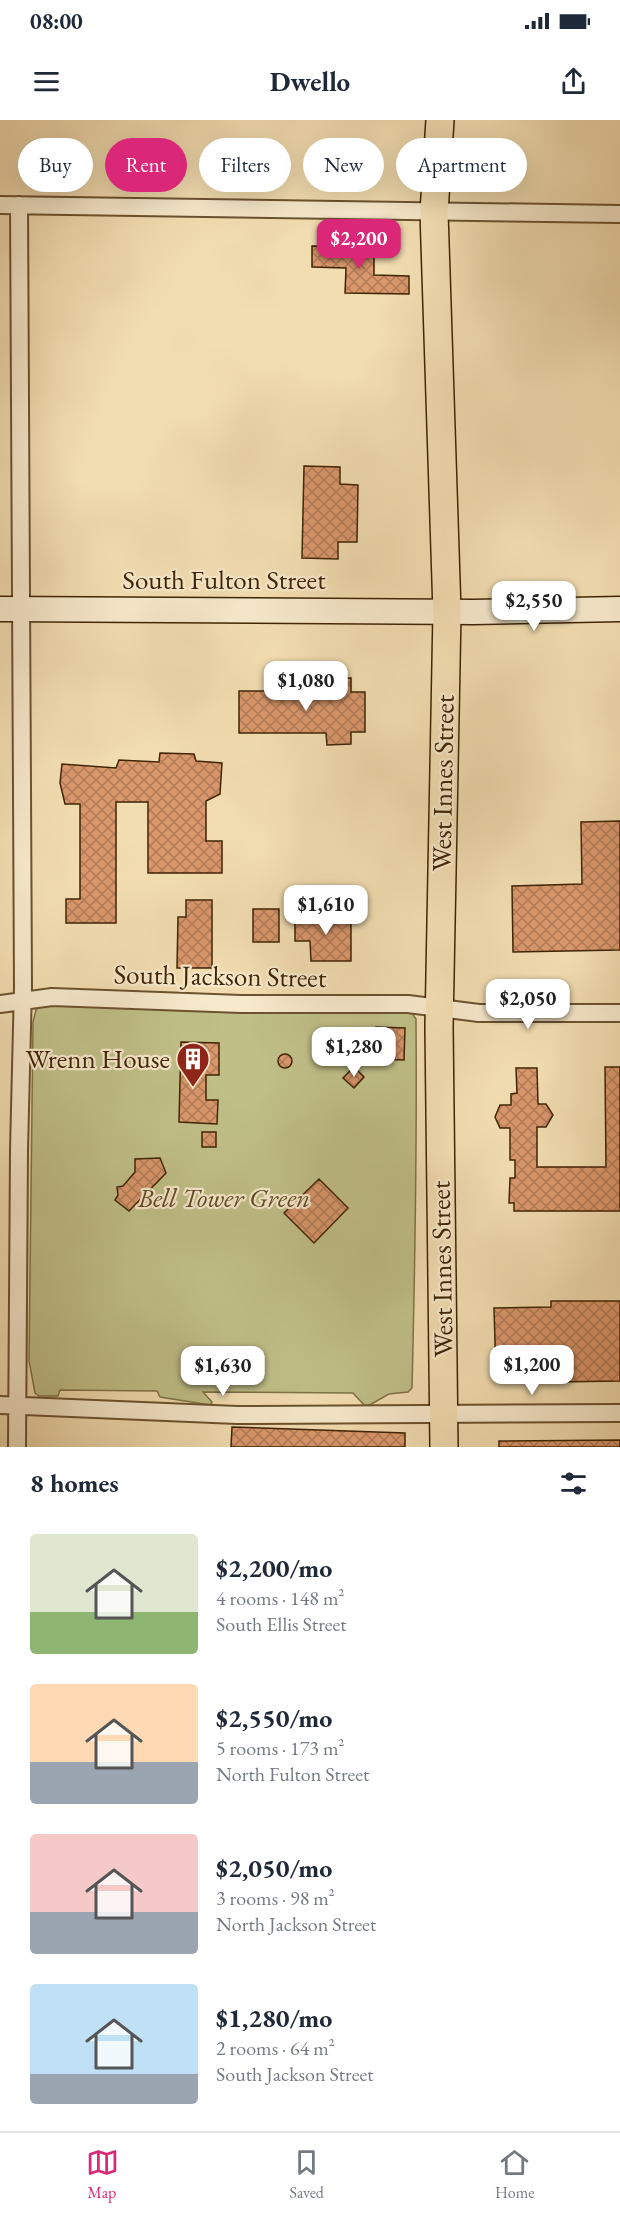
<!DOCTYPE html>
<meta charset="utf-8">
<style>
body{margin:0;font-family:"EB Garamond",serif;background:#f6f6f7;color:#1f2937;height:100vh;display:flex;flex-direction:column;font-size:22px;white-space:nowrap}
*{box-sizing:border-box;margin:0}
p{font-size:20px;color:#747a83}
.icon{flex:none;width:33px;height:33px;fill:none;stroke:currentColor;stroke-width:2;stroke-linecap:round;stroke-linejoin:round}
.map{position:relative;height:1327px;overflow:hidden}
.details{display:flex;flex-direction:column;background:#fff;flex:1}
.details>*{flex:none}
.banner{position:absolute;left:18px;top:18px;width:585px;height:54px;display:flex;gap:12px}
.price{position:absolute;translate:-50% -51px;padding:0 14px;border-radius:12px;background:#fff;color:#222;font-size:20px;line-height:39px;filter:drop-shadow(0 2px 3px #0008)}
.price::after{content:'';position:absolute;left:50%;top:36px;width:18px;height:14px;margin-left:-9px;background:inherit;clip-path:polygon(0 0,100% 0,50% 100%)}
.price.current{background:#db2777;color:#fff}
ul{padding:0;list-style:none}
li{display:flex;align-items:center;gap:18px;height:150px;padding:0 30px}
li span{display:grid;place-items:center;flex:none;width:168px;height:120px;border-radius:6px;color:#555}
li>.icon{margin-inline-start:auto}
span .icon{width:72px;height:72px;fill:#fffc;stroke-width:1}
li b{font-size:26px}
h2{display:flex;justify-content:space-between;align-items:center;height:72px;padding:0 30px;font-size:26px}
.chip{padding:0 21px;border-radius:27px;background:#fff;box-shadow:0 6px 24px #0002;font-size:21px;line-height:54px}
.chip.current{background:#db2777;color:#fff}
.status{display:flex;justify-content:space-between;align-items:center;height:42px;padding:0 30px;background:#fff;direction:ltr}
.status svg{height:16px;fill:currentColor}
header{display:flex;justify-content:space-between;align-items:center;height:78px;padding:0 30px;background:#fff;font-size:27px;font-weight:700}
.tab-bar{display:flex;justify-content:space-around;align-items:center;height:84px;border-top:2px solid #e0e1e3;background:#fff;font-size:16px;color:#747a83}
.tab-bar a{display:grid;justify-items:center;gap:3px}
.tab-bar .current{color:#db2777}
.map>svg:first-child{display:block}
.park{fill:#c0bf88;stroke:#807246;stroke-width:1.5}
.building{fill:url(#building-cross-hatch);stroke:#3f2404;stroke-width:1.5}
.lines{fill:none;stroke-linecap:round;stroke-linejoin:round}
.street-casing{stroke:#6c522f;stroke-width:20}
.secondary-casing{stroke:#3f2404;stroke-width:27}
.primary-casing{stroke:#3f2404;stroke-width:30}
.street{stroke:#f7e9cc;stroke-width:16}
.secondary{stroke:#f7e9cc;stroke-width:24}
.primary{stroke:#f2ddb1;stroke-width:27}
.labels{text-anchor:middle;stroke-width:4.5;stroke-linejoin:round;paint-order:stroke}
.street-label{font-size:27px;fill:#3f2404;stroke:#f7e9cc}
.poi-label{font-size:27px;fill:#3f2404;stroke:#f7e9cc;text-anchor:end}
.park-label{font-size:27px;font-style:italic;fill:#5f4b25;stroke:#f7e9cc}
</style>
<div class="status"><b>08:00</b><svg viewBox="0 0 49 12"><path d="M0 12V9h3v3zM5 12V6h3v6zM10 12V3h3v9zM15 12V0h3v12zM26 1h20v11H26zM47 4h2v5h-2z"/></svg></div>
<header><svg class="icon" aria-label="menu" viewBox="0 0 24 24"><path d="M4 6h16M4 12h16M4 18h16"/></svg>Dwello<svg class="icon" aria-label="share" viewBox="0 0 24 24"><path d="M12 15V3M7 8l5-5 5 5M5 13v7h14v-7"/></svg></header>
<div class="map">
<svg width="620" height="1327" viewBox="0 0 620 1327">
<defs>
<pattern id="building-cross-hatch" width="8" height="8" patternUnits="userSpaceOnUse" patternTransform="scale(1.5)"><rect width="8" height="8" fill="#da976c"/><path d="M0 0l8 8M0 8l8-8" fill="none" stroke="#b27b57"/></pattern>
</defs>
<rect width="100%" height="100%" fill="#f2ddb1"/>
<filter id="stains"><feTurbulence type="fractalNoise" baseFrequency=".00333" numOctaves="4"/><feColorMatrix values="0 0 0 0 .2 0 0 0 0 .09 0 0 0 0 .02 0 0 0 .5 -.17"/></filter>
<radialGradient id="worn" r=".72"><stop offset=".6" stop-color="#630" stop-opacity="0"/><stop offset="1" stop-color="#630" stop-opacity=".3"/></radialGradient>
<path class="park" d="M 41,885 L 384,887 L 411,892 L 416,899 C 417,1022 415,1145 412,1268 L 408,1272 L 389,1274 L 366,1287 L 353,1273 L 203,1272 L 212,1282 L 210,1285 L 160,1277 L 157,1271 L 60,1270 L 58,1276 L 39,1276 L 35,1273 L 29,1241 L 33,902 L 36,890 Z"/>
<path class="building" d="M 312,126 L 374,127 L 374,155 L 409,156 L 409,174 L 345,173 L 346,148 L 312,147 Z
M 304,346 L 340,347 L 340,364 L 358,365 L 357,422 L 338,422 L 338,439 L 302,438 Z
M 326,558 L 351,558 L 351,572 L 365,572 L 365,612 L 351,612 L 351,624 L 327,625 L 326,613 L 239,613 L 239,571 L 326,571 Z
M 160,633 L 194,634 L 196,641 L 222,643 L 220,674 L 206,681 L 206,721 L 222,721 L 222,753 L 148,753 L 148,682 L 116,682 L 116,803 L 66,803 L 66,779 L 80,779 L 80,684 L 65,684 L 60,663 L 62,644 L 116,648 L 119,640 L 159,642 Z
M 620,701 L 620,830 L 513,832 L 512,766 L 582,764 L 581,702 Z
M 186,780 L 212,780 L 212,848 L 177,848 L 178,797 L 186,797 Z
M 253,789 L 279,789 L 279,822 L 253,822 Z
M 295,795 L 351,796 L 351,841 L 311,841 L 310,821 L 295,821 Z
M 376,907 L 405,908 L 404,940 L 375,939 Z
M 181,922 L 219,923 L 219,955 L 206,955 L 206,980 L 218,980 L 217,1004 L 179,1002 Z
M278 941a7 7 0 1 1 14 0a7 7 0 1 1-14 0Z
M 354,947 L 364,957 L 354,968 L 343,958 Z
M 605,947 L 620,947 L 620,1091 L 514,1091 L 514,1083 L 509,1083 L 510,1058 L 515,1058 L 515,1040 L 510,1040 L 510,1008 L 500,1008 L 495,997 L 500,985 L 511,985 L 511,974 L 517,973 L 516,948 L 537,948 L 538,984 L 546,984 L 553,995 L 546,1007 L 537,1007 L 537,1047 L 606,1047 Z
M 202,1012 L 216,1012 L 216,1027 L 202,1027 Z
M 160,1038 L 166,1053 L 129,1091 L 115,1080 L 118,1075 L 117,1067 L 123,1066 L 135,1052 L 135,1039 Z
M 319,1059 L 348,1088 L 314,1123 L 284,1093 Z
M 551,1181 L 620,1181 L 620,1261 L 555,1262 L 553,1255 L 496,1256 L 494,1188 L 551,1187 Z
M 232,1307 L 405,1313 L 405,1327 L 231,1327 Z
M 620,1320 L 620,1327 L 499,1327 L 499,1321 Z"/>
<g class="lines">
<g class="street-casing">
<path id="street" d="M 0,85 L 620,94
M 0,884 L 52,877 L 241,884 L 408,884 L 479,893 L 620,893
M 0,1285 L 237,1295 L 620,1293
M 17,1327 L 19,1030 L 23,867 L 19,85"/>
</g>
<g class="secondary-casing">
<path id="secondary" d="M 0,489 L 474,492 L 620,489"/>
</g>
<g class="primary-casing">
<path id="primary" d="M 440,0 L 434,92 L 447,492 L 439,907 L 444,1327"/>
</g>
<use href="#street" class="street"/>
<use href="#secondary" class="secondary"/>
<use href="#primary" class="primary"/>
</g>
<defs>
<g id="building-pin" transform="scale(1.725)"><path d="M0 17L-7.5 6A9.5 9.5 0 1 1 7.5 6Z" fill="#8f2418" stroke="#f7e9cc"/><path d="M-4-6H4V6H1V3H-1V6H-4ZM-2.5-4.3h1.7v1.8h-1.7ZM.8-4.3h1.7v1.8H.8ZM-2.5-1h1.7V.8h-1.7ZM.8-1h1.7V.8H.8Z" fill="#fff"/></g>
</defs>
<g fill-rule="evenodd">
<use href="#building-pin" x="193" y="939"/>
</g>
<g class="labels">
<g class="street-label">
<text x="224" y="469">South Fulton Street</text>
<text transform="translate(443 663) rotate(-89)" y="9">West Innes Street</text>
<text transform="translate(220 856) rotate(1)" y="9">South Jackson Street</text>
<text transform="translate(442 1149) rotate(-91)" y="9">West Innes Street</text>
</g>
<g class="poi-label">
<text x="170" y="948">Wrenn House</text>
</g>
<g class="park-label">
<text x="224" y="1087">Bell Tower Green</text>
</g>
</g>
<rect width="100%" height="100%" filter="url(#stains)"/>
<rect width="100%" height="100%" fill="url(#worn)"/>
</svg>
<b class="price current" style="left:359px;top:150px">$2,200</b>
<b class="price" style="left:534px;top:512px">$2,550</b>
<b class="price" style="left:306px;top:592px">$1,080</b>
<b class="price" style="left:326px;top:816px">$1,610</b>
<b class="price" style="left:528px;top:910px">$2,050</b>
<b class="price" style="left:354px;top:958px">$1,280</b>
<b class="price" style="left:532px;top:1276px">$1,200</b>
<b class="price" style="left:223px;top:1277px">$1,630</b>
<div class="banner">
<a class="chip">Buy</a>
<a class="chip current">Rent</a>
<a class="chip">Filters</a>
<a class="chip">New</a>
<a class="chip">Apartment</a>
</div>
</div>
<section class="details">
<h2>8 homes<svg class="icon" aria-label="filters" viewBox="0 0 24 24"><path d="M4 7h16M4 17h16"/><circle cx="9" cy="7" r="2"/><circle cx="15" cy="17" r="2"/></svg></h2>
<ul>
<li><span style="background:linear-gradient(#dfe7d0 65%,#8fb573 0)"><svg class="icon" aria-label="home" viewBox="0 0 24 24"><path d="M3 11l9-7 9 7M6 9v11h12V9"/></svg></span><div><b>$2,200/mo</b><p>4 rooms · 148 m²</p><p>South Ellis Street</p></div></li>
<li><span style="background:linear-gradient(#ffd9b3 65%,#9aa5b1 0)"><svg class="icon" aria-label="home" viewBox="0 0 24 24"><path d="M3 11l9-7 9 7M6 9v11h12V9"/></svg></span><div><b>$2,550/mo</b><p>5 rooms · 173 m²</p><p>North Fulton Street</p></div></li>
<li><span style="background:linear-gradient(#f6c9c9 65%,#9aa5b1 0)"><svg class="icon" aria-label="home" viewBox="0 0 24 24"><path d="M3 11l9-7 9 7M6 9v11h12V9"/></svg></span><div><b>$2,050/mo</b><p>3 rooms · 98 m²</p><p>North Jackson Street</p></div></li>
<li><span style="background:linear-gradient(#bfe0f5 75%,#9aa5b1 0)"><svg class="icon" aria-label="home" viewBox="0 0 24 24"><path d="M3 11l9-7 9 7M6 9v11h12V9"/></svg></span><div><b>$1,280/mo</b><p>2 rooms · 64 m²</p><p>South Jackson Street</p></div></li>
</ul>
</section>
<nav class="tab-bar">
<a class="current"><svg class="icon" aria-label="map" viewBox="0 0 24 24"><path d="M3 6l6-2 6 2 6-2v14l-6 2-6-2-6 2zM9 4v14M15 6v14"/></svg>Map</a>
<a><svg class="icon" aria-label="saved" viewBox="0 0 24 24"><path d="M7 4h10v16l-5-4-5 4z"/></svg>Saved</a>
<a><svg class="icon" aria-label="home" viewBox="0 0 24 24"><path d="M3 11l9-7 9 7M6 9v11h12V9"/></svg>Home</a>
</nav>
